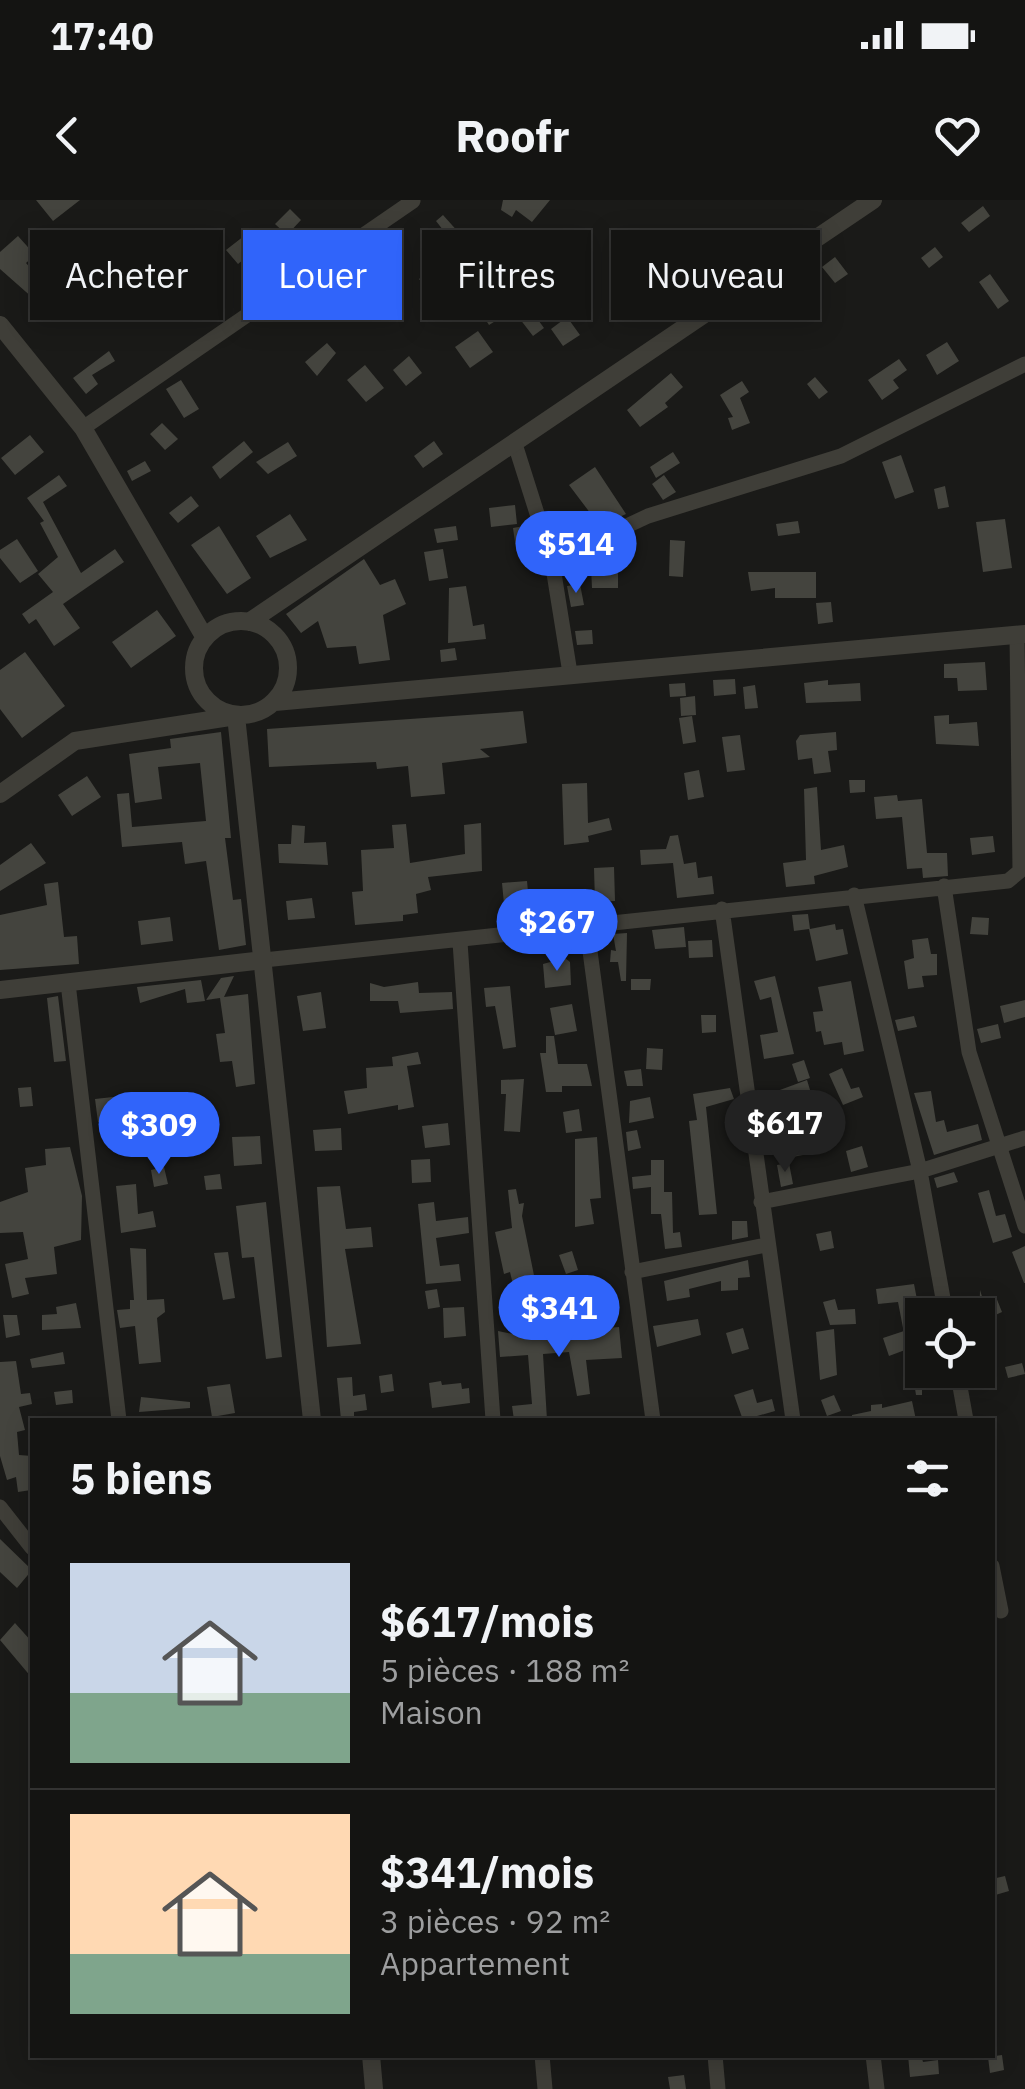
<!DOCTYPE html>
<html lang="fr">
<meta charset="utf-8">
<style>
body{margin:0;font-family:"IBM Plex Sans",sans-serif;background:#212120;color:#f1f3f6;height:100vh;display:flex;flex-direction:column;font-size:38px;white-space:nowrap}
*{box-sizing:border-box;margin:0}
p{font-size:32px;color:#9d9e9f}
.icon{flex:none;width:55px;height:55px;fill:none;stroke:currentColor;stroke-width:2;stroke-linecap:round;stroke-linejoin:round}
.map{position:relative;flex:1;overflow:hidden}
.drawer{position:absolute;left:30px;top:1218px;width:965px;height:640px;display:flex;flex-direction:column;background:#141412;border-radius:0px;box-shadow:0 5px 25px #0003,0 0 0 2px #333332}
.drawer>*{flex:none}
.guide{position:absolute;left:30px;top:30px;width:965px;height:90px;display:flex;gap:20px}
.tools{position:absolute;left:905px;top:1098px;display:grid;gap:20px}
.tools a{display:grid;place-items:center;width:90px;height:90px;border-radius:0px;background:#141412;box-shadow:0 5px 25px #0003,0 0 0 2px #333332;font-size:50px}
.price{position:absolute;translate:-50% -85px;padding:0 22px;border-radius:35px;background:#3064fa;color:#fff;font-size:32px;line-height:65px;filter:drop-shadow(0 2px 5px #0008)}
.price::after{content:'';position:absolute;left:50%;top:60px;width:30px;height:22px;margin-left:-15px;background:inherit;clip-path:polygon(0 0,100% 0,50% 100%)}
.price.current{background:#222;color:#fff}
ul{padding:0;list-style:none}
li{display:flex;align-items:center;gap:30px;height:250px;padding:0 40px}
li+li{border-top:2px solid #333332}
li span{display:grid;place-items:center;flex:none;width:280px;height:200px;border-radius:0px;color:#555}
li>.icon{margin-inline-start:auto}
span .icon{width:120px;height:120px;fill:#fffc;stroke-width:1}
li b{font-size:42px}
h2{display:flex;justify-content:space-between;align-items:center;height:120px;padding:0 40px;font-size:42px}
.pill{padding:0 35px;border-radius:0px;background:#141412;box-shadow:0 5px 25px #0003,0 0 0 2px #333332;font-size:35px;line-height:90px}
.pill.current{background:#3064fa;color:#fff}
.status{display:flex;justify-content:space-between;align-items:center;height:70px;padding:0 50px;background:#141412;direction:ltr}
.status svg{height:28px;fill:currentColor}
header{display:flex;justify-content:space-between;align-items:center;height:130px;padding:0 40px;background:#141412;font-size:45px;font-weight:800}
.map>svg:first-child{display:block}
.building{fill:#44443e}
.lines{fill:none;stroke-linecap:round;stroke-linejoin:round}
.minor{stroke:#3f3e38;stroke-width:15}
.tertiary{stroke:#3f3e38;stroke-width:18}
</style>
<div class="status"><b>17:40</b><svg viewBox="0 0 49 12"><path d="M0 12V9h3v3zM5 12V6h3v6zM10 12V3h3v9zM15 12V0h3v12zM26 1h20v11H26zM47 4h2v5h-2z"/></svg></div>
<header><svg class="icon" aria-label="back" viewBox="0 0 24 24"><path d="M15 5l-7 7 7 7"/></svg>Roofr<svg class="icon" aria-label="heart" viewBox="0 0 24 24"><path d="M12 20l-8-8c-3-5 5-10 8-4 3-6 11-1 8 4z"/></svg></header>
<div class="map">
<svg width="1025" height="1889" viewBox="0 0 1025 1889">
<rect width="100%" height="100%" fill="#1a1a18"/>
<path class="building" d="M 36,0 L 80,0 L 53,21 Z
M 503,0 L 550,0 L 532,22 L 516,10 L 512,17 L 501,10 Z
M 983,6 L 990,16 L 969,32 L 961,23 Z
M 290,9 L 301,20 L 287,35 L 275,24 Z
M 443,15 L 469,44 L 486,29 L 501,47 L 505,42 L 514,51 L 498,68 L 481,52 L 468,62 L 436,21 Z
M 18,36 L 35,55 L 26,63 L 49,88 L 34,99 L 0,69 L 0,52 Z
M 244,36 L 255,50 L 238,64 L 226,50 Z
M 935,47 L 943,57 L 929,68 L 921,58 Z
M 622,52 L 632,66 L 623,74 L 612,60 Z
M 835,57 L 848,74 L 835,83 L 822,67 Z
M 581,60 L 590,71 L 531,110 L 544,128 L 533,136 L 513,110 L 489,125 L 473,100 L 501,83 L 510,98 L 518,93 L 523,100 L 549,83 L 551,87 Z
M 163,64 L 173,76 L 127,118 L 109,100 L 132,79 L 136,84 Z
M 205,67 L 218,83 L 204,93 L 192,77 Z
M 433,68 L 447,87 L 434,97 L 419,79 Z
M 331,74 L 340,91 L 318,108 L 309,97 L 323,86 L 320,79 Z
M 990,74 L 1009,101 L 998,109 L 979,82 Z
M 567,117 L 580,135 L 563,146 L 551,129 Z
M 478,131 L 493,152 L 470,168 L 455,147 Z
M 947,142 L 959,161 L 937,175 L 926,155 Z
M 327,143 L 336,153 L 317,176 L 305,162 Z
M 109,151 L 115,161 L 92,175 L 98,184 L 86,194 L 73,178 Z
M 409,156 L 422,173 L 406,186 L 393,170 Z
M 899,159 L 907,170 L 893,180 L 899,188 L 882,200 L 868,180 Z
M 365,165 L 384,188 L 366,202 L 347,180 Z
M 671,173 L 683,187 L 665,203 L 668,207 L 640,227 L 627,210 Z
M 815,177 L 828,192 L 819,199 L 807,184 Z
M 181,180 L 199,209 L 184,218 L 166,189 Z
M 742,181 L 749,192 L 740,198 L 750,223 L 732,230 L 728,218 L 733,217 L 720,195 Z
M 162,223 L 178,239 L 165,250 L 150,234 Z
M 30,235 L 44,252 L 15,275 L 1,258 Z
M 244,241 L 253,252 L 220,279 L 212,267 Z
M 434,241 L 443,254 L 423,268 L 414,256 Z
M 288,242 L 297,256 L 268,274 L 256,262 Z
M 673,252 L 680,263 L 656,278 L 650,267 Z
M 901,255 L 914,292 L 895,299 L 882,262 Z
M 145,261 L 151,271 L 132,281 L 127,271 Z
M 595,267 L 626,314 L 600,326 L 569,285 Z
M 59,275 L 67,286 L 43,302 L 81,373 L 115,349 L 124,362 L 63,404 L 80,428 L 54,446 L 36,419 L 29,424 L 22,414 L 53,392 L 38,374 L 58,357 L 40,323 L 44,321 L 27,298 Z
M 664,275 L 676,292 L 663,300 L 652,284 Z
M 945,286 L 949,307 L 938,309 L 934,289 Z
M 191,296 L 199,306 L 178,323 L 169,313 Z
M 515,305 L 517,324 L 491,327 L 489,308 Z
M 290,314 L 307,340 L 270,358 L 256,336 Z
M 1005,319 L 1012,368 L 983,372 L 976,322 Z
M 798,321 L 800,333 L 778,336 L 776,324 Z
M 219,326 L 251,378 L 227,394 L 191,345 Z
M 456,326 L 458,340 L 437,343 L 434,329 Z
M 524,326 L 528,347 L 516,349 L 513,328 Z
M 17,339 L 38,371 L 20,383 L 0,358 L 0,350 Z
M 670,340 L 685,341 L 683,377 L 669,376 Z
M 443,349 L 448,378 L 429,381 L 424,352 Z
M 364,359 L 380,385 L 395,379 L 406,404 L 383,415 L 390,460 L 359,464 L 356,446 L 327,448 L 318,421 L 301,433 L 286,414 Z
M 591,367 L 618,367 L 618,388 L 592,388 Z
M 748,372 L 816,372 L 816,398 L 775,398 L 775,388 L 751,391 Z
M 580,384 L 584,405 L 571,407 L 567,386 Z
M 466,386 L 473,426 L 484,424 L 486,439 L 448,443 L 449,388 Z
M 831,402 L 833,422 L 818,424 L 816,403 Z
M 157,410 L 176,436 L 131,468 L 112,442 Z
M 592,430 L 593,444 L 577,445 L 575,431 Z
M 455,448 L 457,460 L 441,462 L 440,450 Z
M 25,452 L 65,506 L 22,538 L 0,509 L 0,470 Z
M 985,462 L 987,490 L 958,491 L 957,478 L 944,478 L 944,464 Z
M 735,479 L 736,494 L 714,496 L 713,480 Z
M 828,480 L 828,485 L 860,483 L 861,501 L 806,503 L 804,483 Z
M 685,483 L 686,496 L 670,497 L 669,484 Z
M 755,485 L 758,508 L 745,509 L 743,487 Z
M 695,496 L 696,515 L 681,516 L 680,498 Z
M 523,511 L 527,543 L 480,549 L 490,557 L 442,563 L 445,594 L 411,597 L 408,566 L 377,569 L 376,562 L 269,567 L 267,529 Z
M 949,515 L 949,524 L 977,522 L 979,546 L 936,544 L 934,516 Z
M 692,516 L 696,542 L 683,544 L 679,518 Z
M 221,532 L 231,638 L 225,638 L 233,700 L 241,699 L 246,745 L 219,750 L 206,661 L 185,664 L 182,642 L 122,647 L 117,594 L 129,593 L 132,627 L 206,621 L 200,563 L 158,567 L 162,599 L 135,603 L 129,554 L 171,548 L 170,539 Z
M 836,532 L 837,550 L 828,551 L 831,572 L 814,574 L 812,558 L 798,560 L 796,541 L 800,535 Z
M 740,535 L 745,570 L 727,572 L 722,537 Z
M 699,570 L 704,597 L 688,600 L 684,573 Z
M 87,576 L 101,597 L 72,616 L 58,595 Z
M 849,580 L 865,580 L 865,592 L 850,593 Z
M 587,583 L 588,623 L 609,618 L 612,630 L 588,636 L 589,642 L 564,645 L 562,584 Z
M 817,587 L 821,650 L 844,645 L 848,667 L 814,676 L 815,684 L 786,687 L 783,663 L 806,660 L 804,589 Z
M 897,595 L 898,601 L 922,599 L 927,653 L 947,653 L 948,676 L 923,678 L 922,668 L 907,669 L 902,617 L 876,619 L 874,597 Z
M 481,623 L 482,671 L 428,677 L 431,690 L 416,694 L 418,713 L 403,715 L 403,721 L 355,725 L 352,692 L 363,691 L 361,650 L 394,648 L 392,625 L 406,624 L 410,663 L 465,654 L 464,625 Z
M 292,625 L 305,626 L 304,643 L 326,642 L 328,665 L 279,663 L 278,644 L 291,644 Z
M 678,635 L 684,664 L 696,662 L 698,678 L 712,676 L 714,694 L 677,698 L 673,663 L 641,665 L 640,650 L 666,649 L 670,636 Z
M 993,636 L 995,652 L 972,655 L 970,638 Z
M 31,643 L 46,663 L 0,691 L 0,665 Z
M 614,667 L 615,701 L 595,702 L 594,668 Z
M 527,681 L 529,702 L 504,704 L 502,683 Z
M 58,682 L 64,737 L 77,736 L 79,764 L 0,770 L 0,715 L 47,705 L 44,684 Z
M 312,698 L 315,718 L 288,720 L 286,701 Z
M 808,714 L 810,729 L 835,724 L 836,730 L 843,729 L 848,754 L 816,761 L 809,729 L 794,731 L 792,715 Z
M 170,717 L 173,741 L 141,745 L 138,721 Z
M 972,717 L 989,718 L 988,735 L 970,734 Z
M 684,727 L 686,747 L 655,749 L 652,730 Z
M 627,733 L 626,781 L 621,781 L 618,762 L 610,762 L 611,750 L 616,751 L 613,734 Z
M 928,738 L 931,754 L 937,754 L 937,775 L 922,776 L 924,787 L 908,789 L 904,761 L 914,758 L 912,740 Z
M 712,740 L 713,757 L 689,758 L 688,741 Z
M 565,758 L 570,762 L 571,785 L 545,788 L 543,764 Z
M 234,776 L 224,797 L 248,794 L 255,884 L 236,887 L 232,861 L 220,862 L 216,834 L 225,833 L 220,798 L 206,800 L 221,778 Z
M 775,776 L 794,854 L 764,859 L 760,835 L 778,832 L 771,797 L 760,800 L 754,781 Z
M 631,779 L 651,779 L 650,790 L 631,790 Z
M 201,780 L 205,801 L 187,803 L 185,789 L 140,803 L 137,787 Z
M 851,781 L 864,851 L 844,855 L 842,842 L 824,845 L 821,831 L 816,832 L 813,812 L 823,811 L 818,787 Z
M 418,782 L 419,793 L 452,792 L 453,809 L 400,813 L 398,801 L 370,801 L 370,783 L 384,787 Z
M 510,786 L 516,847 L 503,849 L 495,806 L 486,807 L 484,788 Z
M 321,792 L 326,828 L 303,831 L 297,796 Z
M 58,796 L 66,861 L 54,862 L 47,798 Z
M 1025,800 L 1025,817 L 1004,823 L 1000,806 Z
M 572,804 L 577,831 L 555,835 L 550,808 Z
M 701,815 L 716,815 L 716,832 L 702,833 Z
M 914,816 L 917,827 L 898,831 L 895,820 Z
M 998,824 L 1001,838 L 981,843 L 977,829 Z
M 546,836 L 554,836 L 558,864 L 587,864 L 592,886 L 562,886 L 562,892 L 546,892 L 540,853 L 546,853 Z
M 647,848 L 663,849 L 662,870 L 646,869 Z
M 418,852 L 421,864 L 407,866 L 414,907 L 398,910 L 398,905 L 348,914 L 344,891 L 367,888 L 366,868 L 393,866 L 392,857 Z
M 804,860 L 810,878 L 798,882 L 792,864 Z
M 842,868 L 851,889 L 859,887 L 863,897 L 843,905 L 829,874 Z
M 641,869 L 643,886 L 627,886 L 624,871 Z
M 524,879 L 520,932 L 504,931 L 506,894 L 501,894 L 501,880 Z
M 807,880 L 814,903 L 792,909 L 803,937 L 815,935 L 818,952 L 793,957 L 769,894 Z
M 31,887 L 33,906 L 20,907 L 18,888 Z
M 730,888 L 734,899 L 706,907 L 717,1014 L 699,1015 L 689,921 L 697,920 L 693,894 Z
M 931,891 L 936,922 L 944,920 L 947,932 L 978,924 L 982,940 L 934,955 L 914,893 Z
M 140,894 L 144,939 L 132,941 L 130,920 L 98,922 L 95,899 Z
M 650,897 L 654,918 L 629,923 L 630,901 Z
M 579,909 L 582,931 L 566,933 L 563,912 Z
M 201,913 L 202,924 L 177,928 L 175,917 Z
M 448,923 L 450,945 L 425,948 L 422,926 Z
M 341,928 L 342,950 L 315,951 L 313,930 Z
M 637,930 L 641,948 L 628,951 L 626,932 Z
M 260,936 L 262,964 L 234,966 L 232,937 Z
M 597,937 L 601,998 L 590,999 L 594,1024 L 575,1027 L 575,939 Z
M 862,946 L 868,967 L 851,972 L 846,951 Z
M 70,947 L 82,996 L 81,1040 L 54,1047 L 57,1074 L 25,1078 L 29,1094 L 12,1098 L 5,1064 L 28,1059 L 23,1032 L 0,1033 L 0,1002 L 28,992 L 25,968 L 46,965 L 45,949 Z
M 430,959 L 431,982 L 412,983 L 411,960 Z
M 651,960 L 664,960 L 664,992 L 672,992 L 673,1033 L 680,1032 L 682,1047 L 665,1049 L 661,1014 L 651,1014 L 651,987 L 633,989 L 632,977 L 651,975 Z
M 789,963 L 793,984 L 781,987 L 777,965 Z
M 164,967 L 168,984 L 154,987 L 151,970 Z
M 954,972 L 958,982 L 937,988 L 934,978 Z
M 220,974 L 222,989 L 206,990 L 204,976 Z
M 136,984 L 138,1014 L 153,1011 L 156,1027 L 121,1033 L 116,986 Z
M 340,986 L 346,1029 L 371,1027 L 373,1047 L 345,1049 L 361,1144 L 327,1147 L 317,987 Z
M 516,989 L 519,1004 L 524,1003 L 522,1016 L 539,1100 L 518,1105 L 510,1072 L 504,1074 L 495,1032 L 512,1028 L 508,990 Z
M 989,990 L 996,1016 L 1005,1014 L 1012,1037 L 993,1043 L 978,993 Z
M 266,1002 L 282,1157 L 266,1159 L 254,1057 L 242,1058 L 236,1006 Z
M 434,1002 L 436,1021 L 468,1017 L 469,1033 L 436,1038 L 440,1066 L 459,1064 L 461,1081 L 426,1084 L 418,1004 Z
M 732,1021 L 747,1021 L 748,1037 L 732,1040 Z
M 831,1031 L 834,1048 L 820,1051 L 816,1034 Z
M 1025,1046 L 1025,1083 L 1024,1083 L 1012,1052 Z
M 130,1048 L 146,1049 L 147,1100 L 164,1099 L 165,1112 L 157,1118 L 161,1162 L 139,1164 L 135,1126 L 120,1128 L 117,1110 L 130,1109 L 130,1100 L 134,1100 Z
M 572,1051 L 578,1070 L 566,1074 L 559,1055 Z
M 228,1052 L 235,1098 L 223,1100 L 214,1053 Z
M 748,1060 L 750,1077 L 738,1078 L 738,1090 L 721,1091 L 721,1081 L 689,1089 L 690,1097 L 667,1101 L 664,1081 Z
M 914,1084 L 922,1125 L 903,1128 L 898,1102 L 878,1104 L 876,1089 Z
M 610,1087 L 613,1103 L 598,1106 L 596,1090 Z
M 437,1089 L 440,1107 L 428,1109 L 425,1091 Z
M 980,1090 L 984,1103 L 996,1097 L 1002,1112 L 991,1117 L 985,1105 L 997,1146 L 991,1148 L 996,1167 L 978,1172 Z
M 835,1099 L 838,1110 L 855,1109 L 856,1124 L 830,1125 L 823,1102 Z
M 76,1103 L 81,1128 L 42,1130 L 42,1115 L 57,1114 L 56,1107 Z
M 464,1107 L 466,1136 L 444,1138 L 443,1108 Z
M 3,1115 L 17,1115 L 20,1135 L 6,1138 Z
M 698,1119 L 701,1135 L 657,1147 L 653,1126 Z
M 619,1127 L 622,1158 L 586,1160 L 590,1194 L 577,1196 L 569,1152 L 543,1154 L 547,1220 L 514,1220 L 512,1206 L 532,1204 L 528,1155 L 500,1157 L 498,1131 L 518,1135 Z
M 743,1128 L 749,1149 L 732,1154 L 726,1133 Z
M 834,1129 L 837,1175 L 820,1180 L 816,1132 Z
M 907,1130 L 913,1147 L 889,1156 L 883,1138 Z
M 63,1152 L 65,1164 L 32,1168 L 30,1159 Z
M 922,1156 L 922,1170 L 931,1170 L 933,1182 L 922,1184 L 922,1195 L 916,1195 L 910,1158 Z
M 16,1161 L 21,1194 L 30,1193 L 32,1204 L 19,1207 L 25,1230 L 17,1232 L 19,1255 L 32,1256 L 31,1290 L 18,1292 L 16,1277 L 7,1280 L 0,1256 L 0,1162 Z
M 1022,1163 L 1025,1174 L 1008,1178 L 1005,1167 Z
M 392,1174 L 394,1191 L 381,1193 L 379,1176 Z
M 352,1177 L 353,1196 L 365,1194 L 367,1210 L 354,1212 L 354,1220 L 341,1220 L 337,1178 Z
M 441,1181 L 442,1185 L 461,1183 L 462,1189 L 469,1188 L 470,1203 L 432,1208 L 429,1183 Z
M 230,1184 L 235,1213 L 212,1217 L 207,1187 Z
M 753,1189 L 757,1203 L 772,1199 L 775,1211 L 743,1220 L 734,1195 Z
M 72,1190 L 73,1203 L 56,1205 L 54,1192 Z
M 834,1195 L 841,1211 L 827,1216 L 821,1200 Z
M 141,1197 L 190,1202 L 190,1208 L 139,1212 Z
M 912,1201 L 916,1220 L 852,1220 L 852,1215 L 871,1211 L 871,1205 L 882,1204 L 882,1208 Z
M 0,1339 L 32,1370 L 17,1388 L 0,1372 Z
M 15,1423 L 32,1442 L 32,1478 L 0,1440 Z
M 1005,1676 L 1009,1691 L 992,1696 L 992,1679 Z
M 908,1855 L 921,1855 L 923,1862 L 938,1860 L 939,1874 L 910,1877 Z
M 1002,1855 L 1004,1870 L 990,1873 L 988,1857 Z
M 684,1875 L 686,1889 L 670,1889 L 668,1877 Z"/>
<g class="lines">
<path class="minor" d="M 83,228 L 413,1
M 515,244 L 552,361 L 570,473
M 552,361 L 648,316 L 841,256 L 1025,164
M 944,686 L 969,852 L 1025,1026
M 854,695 L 920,971 L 946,1115
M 722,709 L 793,1220
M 587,729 L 653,1220
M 460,742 L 493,1220
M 264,760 L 1008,681 L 1020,671 L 1017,435
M 68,783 L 119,1220
M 761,1002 L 920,971 L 1025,938
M 632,1072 L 766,1045
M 957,1170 L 966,1220
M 0,1307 L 32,1348
M 992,1366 L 1001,1411
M 542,1855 L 545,1889
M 715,1855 L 718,1889
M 873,1855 L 877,1889"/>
<path class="tertiary" d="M 0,125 L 83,228 L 205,438
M194 468a47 47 0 1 1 94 0a47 47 0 1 1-94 0Z
M 249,422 L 873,0
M 275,502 L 1025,434
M 0,594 L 75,541 L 236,516 L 312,1220
M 0,790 L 264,760
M 371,1855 L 374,1889"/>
</g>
</svg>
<div class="tools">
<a><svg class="icon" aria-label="locate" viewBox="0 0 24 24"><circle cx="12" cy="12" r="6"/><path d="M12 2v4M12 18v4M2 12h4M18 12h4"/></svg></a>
</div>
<b class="price" style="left:576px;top:396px">$514</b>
<b class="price" style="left:557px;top:774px">$267</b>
<b class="price current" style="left:785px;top:975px">$617</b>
<b class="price" style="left:159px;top:977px">$309</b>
<b class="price" style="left:559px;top:1160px">$341</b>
<div class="guide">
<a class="pill">Acheter</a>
<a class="pill current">Louer</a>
<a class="pill">Filtres</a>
<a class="pill">Nouveau</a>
</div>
<section class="drawer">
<h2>5 biens<svg class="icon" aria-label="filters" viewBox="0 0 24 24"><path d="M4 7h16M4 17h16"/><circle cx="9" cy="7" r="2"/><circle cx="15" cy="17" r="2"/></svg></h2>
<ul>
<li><span style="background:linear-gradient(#c9d6e8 65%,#7fa58c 0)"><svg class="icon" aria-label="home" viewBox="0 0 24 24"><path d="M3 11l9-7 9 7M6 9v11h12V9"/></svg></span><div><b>$617/mois</b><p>5 pièces · 188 m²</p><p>Maison</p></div></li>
<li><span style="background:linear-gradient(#ffd9b3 70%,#7fa58c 0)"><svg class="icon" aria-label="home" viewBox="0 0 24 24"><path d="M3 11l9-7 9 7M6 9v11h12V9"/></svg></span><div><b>$341/mois</b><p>3 pièces · 92 m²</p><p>Appartement</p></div></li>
</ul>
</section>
</div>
